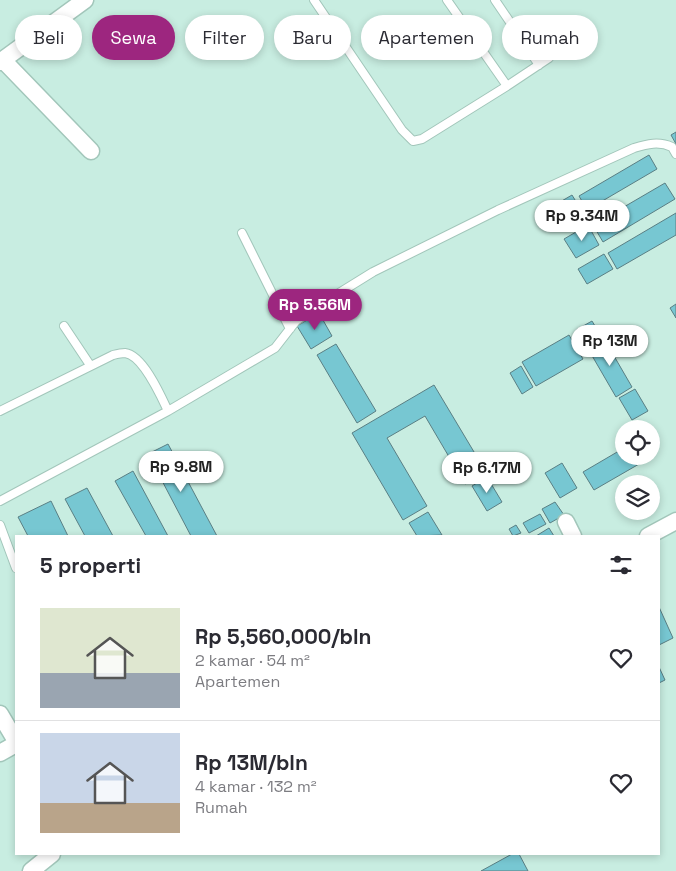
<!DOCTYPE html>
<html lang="id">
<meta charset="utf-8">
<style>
body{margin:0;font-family:"Space Grotesk",sans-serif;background:#f2f2f3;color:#2b2b33;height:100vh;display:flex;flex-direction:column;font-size:19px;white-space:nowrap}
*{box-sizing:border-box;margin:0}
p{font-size:16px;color:#7c7c81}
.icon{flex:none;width:28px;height:28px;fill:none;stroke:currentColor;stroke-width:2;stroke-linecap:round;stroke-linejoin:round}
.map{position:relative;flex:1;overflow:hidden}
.sheet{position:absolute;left:15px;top:535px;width:645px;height:320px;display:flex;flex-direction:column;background:#fff;border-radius:0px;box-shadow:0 2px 8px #0003}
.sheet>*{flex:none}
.top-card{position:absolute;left:15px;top:15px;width:646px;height:45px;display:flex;gap:10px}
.tools{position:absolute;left:615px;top:420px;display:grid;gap:10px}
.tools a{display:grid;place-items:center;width:45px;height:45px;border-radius:50%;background:#fff;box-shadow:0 2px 8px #0003;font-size:25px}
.price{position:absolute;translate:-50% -42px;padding:0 11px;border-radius:18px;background:#fff;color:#222;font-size:16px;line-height:32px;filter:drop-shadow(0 1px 2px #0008)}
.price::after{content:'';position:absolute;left:50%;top:30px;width:15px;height:11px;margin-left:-8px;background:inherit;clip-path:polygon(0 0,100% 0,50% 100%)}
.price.on{background:#9d267f;color:#fff}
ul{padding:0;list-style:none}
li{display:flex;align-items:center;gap:15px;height:125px;padding:0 25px}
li+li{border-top:1px solid #e1e1e2}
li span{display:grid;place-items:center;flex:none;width:140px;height:100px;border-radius:0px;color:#555}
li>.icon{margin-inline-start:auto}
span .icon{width:60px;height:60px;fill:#fffc;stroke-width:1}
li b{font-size:21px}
h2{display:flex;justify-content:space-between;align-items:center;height:60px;padding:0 25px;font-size:21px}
.chip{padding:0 18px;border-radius:22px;background:#fff;box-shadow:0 2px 8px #0003;font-size:18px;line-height:45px}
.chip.on{background:#9d267f;color:#fff}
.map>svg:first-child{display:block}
.building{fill:#77c7d2;stroke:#5a7f84}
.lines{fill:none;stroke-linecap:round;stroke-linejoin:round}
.service-casing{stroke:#a2c6ba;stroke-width:10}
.minor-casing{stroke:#a2c6ba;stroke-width:19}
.service{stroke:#fff;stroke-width:8}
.minor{stroke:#fff;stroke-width:16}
</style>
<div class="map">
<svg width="676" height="871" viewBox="0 0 676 871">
<rect width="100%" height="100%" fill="#c8ede1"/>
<path class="building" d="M 676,132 L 676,144 L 671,135 Z
M 649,155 L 657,169 L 587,210 L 579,196 Z
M 665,183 L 675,199 L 603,242 L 593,225 Z
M 572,195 L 583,213 L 559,227 L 548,209 Z
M 676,213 L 676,235 L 617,269 L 608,253 Z
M 588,225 L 599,245 L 576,258 L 564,239 Z
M 604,254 L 613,269 L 587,284 L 578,269 Z
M 676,304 L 676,318 L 670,308 Z
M 319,313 L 332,336 L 311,349 L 297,326 Z
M 592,321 L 598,331 L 582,341 L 576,330 Z
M 569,335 L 583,359 L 536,386 L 522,362 Z
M 603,337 L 632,387 L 616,397 L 587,347 Z
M 336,344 L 376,411 L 357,423 L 317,355 Z
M 521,366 L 533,387 L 522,394 L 510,373 Z
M 434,385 L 486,472 L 465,484 L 425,416 L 387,438 L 427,506 L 403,520 L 352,433 Z
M 635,389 L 648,411 L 632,420 L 619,398 Z
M 168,444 L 217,536 L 191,536 L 148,454 Z
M 624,448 L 624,456 L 644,456 L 646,460 L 594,490 L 583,472 Z
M 562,463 L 577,488 L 560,498 L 545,473 Z
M 133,471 L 168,536 L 146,536 L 115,481 Z
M 487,477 L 502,502 L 487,511 L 472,486 Z
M 87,488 L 113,536 L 85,536 L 65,499 Z
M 51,501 L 68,536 L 28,536 L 18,517 Z
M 555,502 L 564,515 L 550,523 L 542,509 Z
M 428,512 L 442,535 L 417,536 L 409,523 Z
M 540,514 L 546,524 L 529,533 L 523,523 Z
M 516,525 L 521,533 L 513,536 L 509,529 Z
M 549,528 L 554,536 L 536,536 Z
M 659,607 L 673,638 L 659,645 Z
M 659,667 L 665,680 L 659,683 Z
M 512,854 L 519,854 L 528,871 L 481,871 Z"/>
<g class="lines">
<g class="service-casing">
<path id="service" d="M 314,0 L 402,130 L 413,141 L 422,139 L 507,86 L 549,58
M 447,0 L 507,86
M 495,0 L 539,65
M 242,233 L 290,329
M 64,326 L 90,365
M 0,411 L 113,355 C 117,354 121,353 125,353 C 143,355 161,396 168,411
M 0,501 L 168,411 L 275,348 L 296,321 L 323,303 L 373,272 L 498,210 L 634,148 C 647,144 659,141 672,147 L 676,154
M 0,525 L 16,568"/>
</g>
<g class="minor-casing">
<path id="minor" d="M 3,60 L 91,151
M 0,62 L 85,0
M 566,522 L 573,536
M 648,536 L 676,521
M 0,714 L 16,741
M 0,753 L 16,744
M 31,871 L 52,854"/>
</g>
<use href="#service" class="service"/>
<use href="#minor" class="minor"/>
</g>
</svg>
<div class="tools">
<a><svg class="icon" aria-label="locate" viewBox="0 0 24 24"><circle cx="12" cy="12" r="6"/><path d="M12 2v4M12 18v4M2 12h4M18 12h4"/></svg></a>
<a><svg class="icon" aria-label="layers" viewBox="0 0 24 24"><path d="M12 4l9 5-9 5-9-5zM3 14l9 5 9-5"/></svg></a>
</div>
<b class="price" style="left:582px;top:242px">Rp 9.34M</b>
<b class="price on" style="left:315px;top:331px">Rp 5.56M</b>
<b class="price" style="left:610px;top:367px">Rp 13M</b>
<b class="price" style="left:181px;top:493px">Rp 9.8M</b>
<b class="price" style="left:487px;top:494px">Rp 6.17M</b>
<div class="top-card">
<a class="chip">Beli</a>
<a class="chip on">Sewa</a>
<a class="chip">Filter</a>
<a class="chip">Baru</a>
<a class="chip">Apartemen</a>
<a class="chip">Rumah</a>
</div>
<section class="sheet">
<h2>5 properti<svg class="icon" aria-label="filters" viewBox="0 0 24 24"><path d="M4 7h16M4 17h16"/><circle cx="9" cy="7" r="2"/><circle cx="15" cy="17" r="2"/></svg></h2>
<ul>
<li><span style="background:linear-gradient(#dfe7d0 65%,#9aa5b1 0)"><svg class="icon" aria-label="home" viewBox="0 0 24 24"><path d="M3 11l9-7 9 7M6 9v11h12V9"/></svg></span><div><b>Rp 5,560,000/bln</b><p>2 kamar · 54 m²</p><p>Apartemen</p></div><svg class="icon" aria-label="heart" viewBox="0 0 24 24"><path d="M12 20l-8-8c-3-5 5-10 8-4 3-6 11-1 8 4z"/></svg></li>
<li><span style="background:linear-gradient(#c9d6e8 70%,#b9a48a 0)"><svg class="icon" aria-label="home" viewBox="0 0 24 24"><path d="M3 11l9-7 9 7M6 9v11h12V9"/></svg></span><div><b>Rp 13M/bln</b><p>4 kamar · 132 m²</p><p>Rumah</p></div><svg class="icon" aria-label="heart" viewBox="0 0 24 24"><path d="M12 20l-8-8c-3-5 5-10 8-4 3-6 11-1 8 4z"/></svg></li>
</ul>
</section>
</div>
